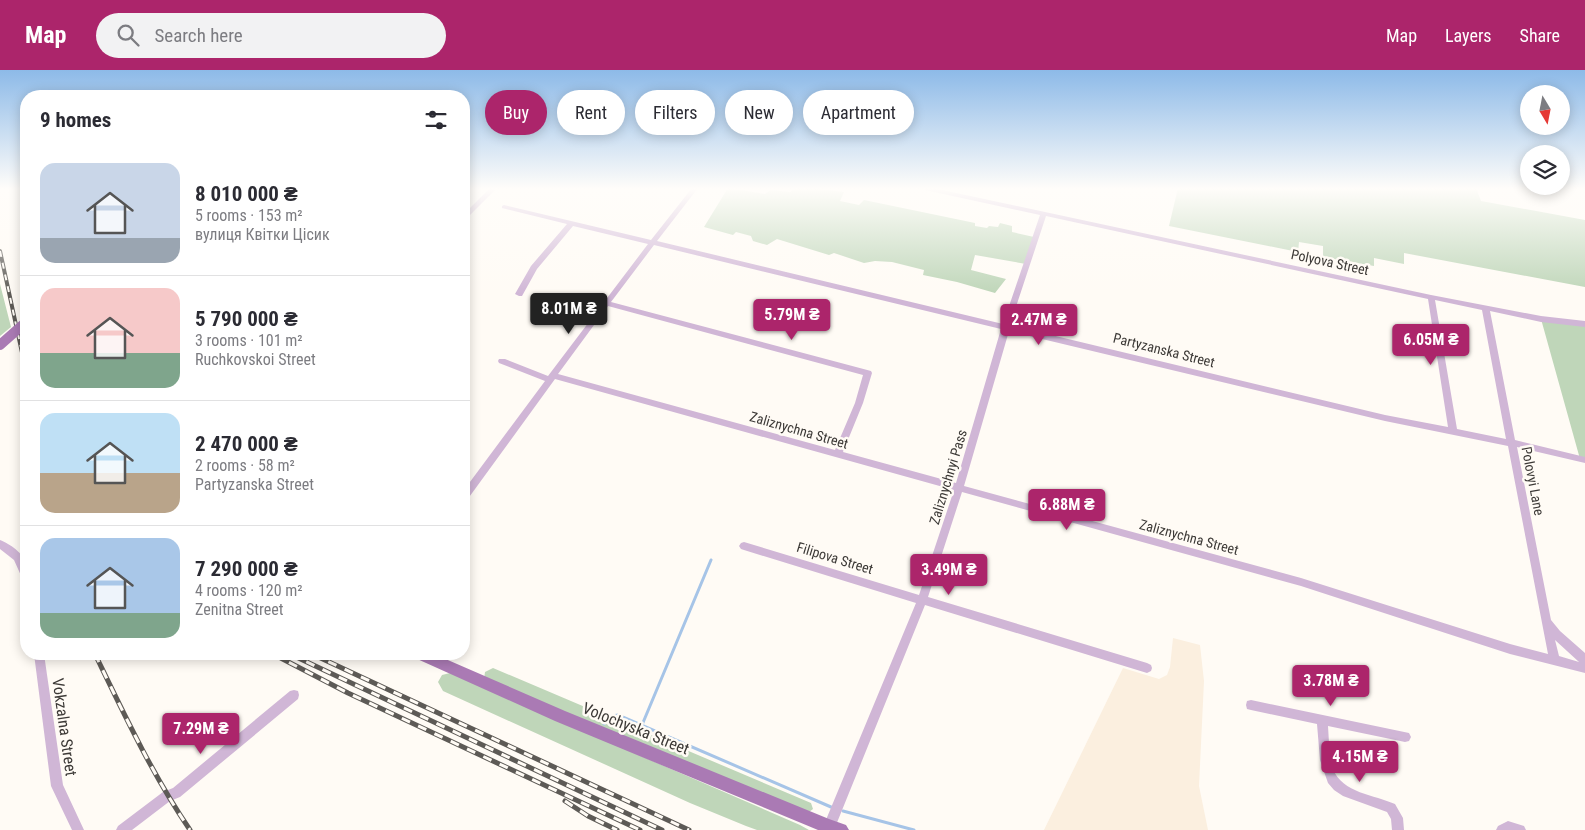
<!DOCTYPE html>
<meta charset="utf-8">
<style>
body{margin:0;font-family:"Roboto Condensed",sans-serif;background:#f2f2f3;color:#2b2b33;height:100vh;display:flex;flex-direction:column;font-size:19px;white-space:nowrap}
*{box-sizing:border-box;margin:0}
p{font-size:16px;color:#7c7c81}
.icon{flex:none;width:28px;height:28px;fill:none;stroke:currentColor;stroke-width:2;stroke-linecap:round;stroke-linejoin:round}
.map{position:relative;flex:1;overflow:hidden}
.sheet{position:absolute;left:20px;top:20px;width:450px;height:570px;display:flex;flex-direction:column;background:#fff;border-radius:20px;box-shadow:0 2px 12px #0003}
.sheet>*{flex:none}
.banner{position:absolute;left:485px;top:20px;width:475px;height:45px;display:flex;gap:10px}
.needle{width:32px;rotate:170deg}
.fabs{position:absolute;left:1520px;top:15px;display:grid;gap:10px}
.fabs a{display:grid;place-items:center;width:50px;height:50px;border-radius:50%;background:#fff;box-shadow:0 2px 12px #0003;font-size:25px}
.price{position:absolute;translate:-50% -42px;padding:0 11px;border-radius:5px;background:#ac256b;color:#fff;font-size:16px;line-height:32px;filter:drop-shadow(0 1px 2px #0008)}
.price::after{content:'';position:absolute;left:50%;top:30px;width:15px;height:11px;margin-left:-8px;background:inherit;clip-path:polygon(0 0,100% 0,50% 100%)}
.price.active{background:#222;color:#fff}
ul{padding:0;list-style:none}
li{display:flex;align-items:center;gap:15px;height:125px;padding:0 20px}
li+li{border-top:1px solid #e1e1e2}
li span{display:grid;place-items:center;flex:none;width:140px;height:100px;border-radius:15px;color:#555}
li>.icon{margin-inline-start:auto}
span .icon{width:60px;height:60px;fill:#fffc;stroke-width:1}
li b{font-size:21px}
h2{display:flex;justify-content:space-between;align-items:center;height:60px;padding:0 20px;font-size:21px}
.pill{padding:0 18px;border-radius:22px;background:#fff;box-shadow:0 2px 12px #0003;font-size:18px;line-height:45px}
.pill.active{background:#ac256b;color:#fff}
header{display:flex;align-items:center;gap:30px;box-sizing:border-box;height:70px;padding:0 25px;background:#ac256b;color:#fff}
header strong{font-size:24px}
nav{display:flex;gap:28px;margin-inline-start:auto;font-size:18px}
.search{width:350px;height:45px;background:#f2f2f3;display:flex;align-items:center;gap:12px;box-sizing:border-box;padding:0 18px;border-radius:28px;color:#7c7c81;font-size:19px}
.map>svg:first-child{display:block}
.built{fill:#fbefdf}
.green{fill:#bfd6b9}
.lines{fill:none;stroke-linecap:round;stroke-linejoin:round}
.stream{stroke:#a6c4e7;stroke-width:3}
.minor{fill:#d0b6d6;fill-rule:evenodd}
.major{fill:#aa7ab4;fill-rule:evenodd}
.rail-far1-casing{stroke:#5d5a56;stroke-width:4}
.rail-casing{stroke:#5d5a56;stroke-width:5}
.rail-far1{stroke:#fffbf5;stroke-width:2;stroke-dasharray:6;stroke-linecap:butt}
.rail{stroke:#fffbf5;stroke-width:3;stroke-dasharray:9;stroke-linecap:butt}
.major-bridge{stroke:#aa7ab4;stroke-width:10}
.labels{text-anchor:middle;stroke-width:5;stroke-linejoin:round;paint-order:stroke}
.street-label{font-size:14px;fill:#3c3936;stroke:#fffbf5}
.near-street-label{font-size:16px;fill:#3c3936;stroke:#fffbf5}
</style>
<header>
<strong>Map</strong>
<div class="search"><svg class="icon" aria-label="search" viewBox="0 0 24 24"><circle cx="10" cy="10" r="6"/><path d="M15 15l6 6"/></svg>Search here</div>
<nav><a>Map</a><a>Layers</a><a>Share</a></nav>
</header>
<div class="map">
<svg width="1585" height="760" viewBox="0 0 1585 760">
<rect width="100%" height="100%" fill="#fffbf5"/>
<path class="built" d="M 1173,568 L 1200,575 L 1204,611 L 1199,716 L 1208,760 L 1044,760 L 1123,598 L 1159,609 L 1167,605 L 1170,597 Z"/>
<path class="green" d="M 728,118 L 765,124 L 771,120 L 790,122 L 797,118 L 811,118 L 844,122 L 840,131 L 859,135 L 864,130 L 975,153 L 975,156 L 987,158 L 989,156 L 998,157 L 1000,153 L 1012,156 L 1012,162 L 1034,167 L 1026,194 L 975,185 L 971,200 L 1006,209 L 995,223 L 957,212 L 923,205 L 924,200 L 892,192 L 875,191 L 864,193 L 834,183 L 829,185 L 777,169 L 767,175 L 753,171 L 751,166 L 736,162 L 733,165 L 704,157 Z
M 1178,118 L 1476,118 L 1481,131 L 1585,150 L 1585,217 L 1404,183 L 1404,194 L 1374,188 L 1374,196 L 1323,187 L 1323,176 L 1299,172 L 1298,182 L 1169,156 Z
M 0,214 L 11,257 L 0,266 Z
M 1541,249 L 1585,254 L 1585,390 L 1580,389 Z
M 493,598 L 811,733 L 813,739 L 809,742 L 484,609 L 485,602 Z
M 450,603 L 800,755 L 809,760 L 757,760 L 746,756 L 690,733 L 443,621 L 438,612 L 442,605 Z"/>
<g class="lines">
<path class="stream" d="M 604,654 L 612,646 L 618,645 L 831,737
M 642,655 L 711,490
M 843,741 L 914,760"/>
<path class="minor" d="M 490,118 L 497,118 L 466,149 L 464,150 L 464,144 Z
M 692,118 L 698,118 L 657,171 L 1003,254 L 1040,145 L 925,120 L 922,118 L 933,118 L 1431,225 L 1541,246 L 1585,251 L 1585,257 L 1541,252 L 1490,241 L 1515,370 L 1585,387 L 1585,393 L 1517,377 L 1551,550 L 1560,561 L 1585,583 L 1585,603 L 1510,584 L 1301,516 L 962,422 L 928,527 L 1147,593 L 1151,595 L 1152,598 L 1151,601 L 1147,603 L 925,535 L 834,760 L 824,760 L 823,757 L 916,533 L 744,480 L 741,479 L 739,476 L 741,473 L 744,472 L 919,525 L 954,420 L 555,309 L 467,430 L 464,431 L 464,420 L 545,311 L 499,293 L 498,291 L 499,289 L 505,289 L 548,306 L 648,174 L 573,156 L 537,199 L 522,226 L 519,226 L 515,224 L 531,196 L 567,154 L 502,138 L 502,136 L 504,135 L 651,170 ZM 1046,146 L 1428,229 L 1448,357 L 1385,345 L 1010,255 ZM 654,175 L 1001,259 L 956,413 L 843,382 L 863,333 L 872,303 L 871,301 L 611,232 ZM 1435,230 L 1482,240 L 1506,369 L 1457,359 ZM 608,236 L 863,305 L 855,333 L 835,380 L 558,304 ZM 1009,261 L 1385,351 L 1508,376 L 1548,584 L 1510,574 L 1301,508 L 964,416 ZM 1555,570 L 1579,592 L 1559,586 Z
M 0,470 C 10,474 24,483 26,495 C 27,500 26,506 26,511 L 23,510 L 14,490 L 0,479 Z
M 34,584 L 44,584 L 63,715 L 84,760 L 72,760 L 51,716 Z
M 294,620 L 298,621 L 299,625 L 298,629 L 180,727 L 170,731 L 132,760 L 116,760 L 118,756 L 163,722 L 173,718 L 290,621 Z
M 1251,630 L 1409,663 L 1411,667 L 1409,671 L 1405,672 L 1328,656 C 1329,670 1329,685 1333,699 C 1342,723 1375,725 1395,734 L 1403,748 L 1404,760 L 1392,760 L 1391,749 L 1387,742 L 1343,726 L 1334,720 L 1328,713 L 1320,690 L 1317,654 L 1251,640 L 1247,639 L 1246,635 L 1247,631 Z
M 1508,751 L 1524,756 L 1526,760 L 1496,760 L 1498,756 Z"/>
<path class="major" d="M 413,584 L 434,584 L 565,641 L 829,749 L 846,755 L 849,760 L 818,760 L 555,651 L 415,588 Z"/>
<g class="rail-far1-casing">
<path id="rail-far1" d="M 0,181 L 26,301"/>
</g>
<g class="rail-casing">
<path id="rail" d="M 95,584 C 124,644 152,704 190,760
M 273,584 L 348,623 L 640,760
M 290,584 L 662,760
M 312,584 L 689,760
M 565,731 L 588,746 L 617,760"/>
</g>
<use href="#rail-far1" class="rail-far1"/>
<use href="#rail" class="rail"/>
<path class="major-bridge" d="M 0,275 L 26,252"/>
</g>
<linearGradient id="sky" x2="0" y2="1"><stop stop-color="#8dbae8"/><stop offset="0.53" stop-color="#fffdfa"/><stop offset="1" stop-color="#fffdfa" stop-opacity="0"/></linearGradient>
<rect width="1585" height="224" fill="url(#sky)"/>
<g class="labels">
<g class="street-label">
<text transform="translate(1330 192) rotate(12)" y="5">Polyova Street</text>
<text transform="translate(1164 280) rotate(14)" y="5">Partyzanska Street</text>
<text transform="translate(799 360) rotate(16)" y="5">Zaliznychna Street</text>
<text transform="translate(948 407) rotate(-73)" y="5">Zaliznychnyi Pass</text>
<text transform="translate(1533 411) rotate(79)" y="5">Polovyi Lane</text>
<text transform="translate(1189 467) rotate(15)" y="5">Zaliznychna Street</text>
<text transform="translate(835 488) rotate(17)" y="5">Filipova Street</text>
</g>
<g class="near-street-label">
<text transform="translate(65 657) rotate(82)" y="6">Vokzalna Street</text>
<text transform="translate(636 658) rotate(22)" y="6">Volochyska Street</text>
</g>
</g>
</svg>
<div class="fabs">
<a><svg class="needle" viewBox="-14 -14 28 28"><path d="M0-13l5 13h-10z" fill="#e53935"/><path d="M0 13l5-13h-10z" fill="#7c7c81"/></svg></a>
<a><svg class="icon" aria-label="layers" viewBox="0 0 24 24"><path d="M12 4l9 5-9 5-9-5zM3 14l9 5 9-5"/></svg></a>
</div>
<b class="price active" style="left:569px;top:265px">8.01M ₴</b>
<b class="price" style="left:792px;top:271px">5.79M ₴</b>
<b class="price" style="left:1039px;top:276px">2.47M ₴</b>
<b class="price" style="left:1431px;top:296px">6.05M ₴</b>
<b class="price" style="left:1067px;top:461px">6.88M ₴</b>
<b class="price" style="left:949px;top:526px">3.49M ₴</b>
<b class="price" style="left:1331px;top:637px">3.78M ₴</b>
<b class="price" style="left:201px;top:685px">7.29M ₴</b>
<b class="price" style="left:1360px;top:713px">4.15M ₴</b>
<div class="banner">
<a class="pill active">Buy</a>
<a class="pill">Rent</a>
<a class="pill">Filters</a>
<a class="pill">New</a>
<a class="pill">Apartment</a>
</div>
<section class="sheet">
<h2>9 homes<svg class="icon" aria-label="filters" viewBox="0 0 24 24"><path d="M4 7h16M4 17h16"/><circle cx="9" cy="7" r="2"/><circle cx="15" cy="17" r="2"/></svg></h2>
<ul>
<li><span style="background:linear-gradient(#c9d6e8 75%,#9aa5b1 0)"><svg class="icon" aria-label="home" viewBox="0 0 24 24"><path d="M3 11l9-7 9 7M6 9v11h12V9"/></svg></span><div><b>8 010 000 ₴</b><p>5 rooms · 153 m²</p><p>вулиця Квітки Цісик</p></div></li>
<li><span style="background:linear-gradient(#f6c9c9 65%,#7fa58c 0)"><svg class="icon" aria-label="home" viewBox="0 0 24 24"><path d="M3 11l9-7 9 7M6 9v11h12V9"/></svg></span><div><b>5 790 000 ₴</b><p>3 rooms · 101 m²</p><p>Ruchkovskoi Street</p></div></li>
<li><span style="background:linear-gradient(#bfe0f5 60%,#b9a48a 0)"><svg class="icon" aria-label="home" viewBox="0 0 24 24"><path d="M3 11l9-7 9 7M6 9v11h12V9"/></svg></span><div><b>2 470 000 ₴</b><p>2 rooms · 58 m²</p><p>Partyzanska Street</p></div></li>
<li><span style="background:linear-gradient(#a9c7e8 75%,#7fa58c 0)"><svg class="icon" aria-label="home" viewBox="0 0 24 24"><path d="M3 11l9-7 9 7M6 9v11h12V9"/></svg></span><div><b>7 290 000 ₴</b><p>4 rooms · 120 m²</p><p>Zenitna Street</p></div></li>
</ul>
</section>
</div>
